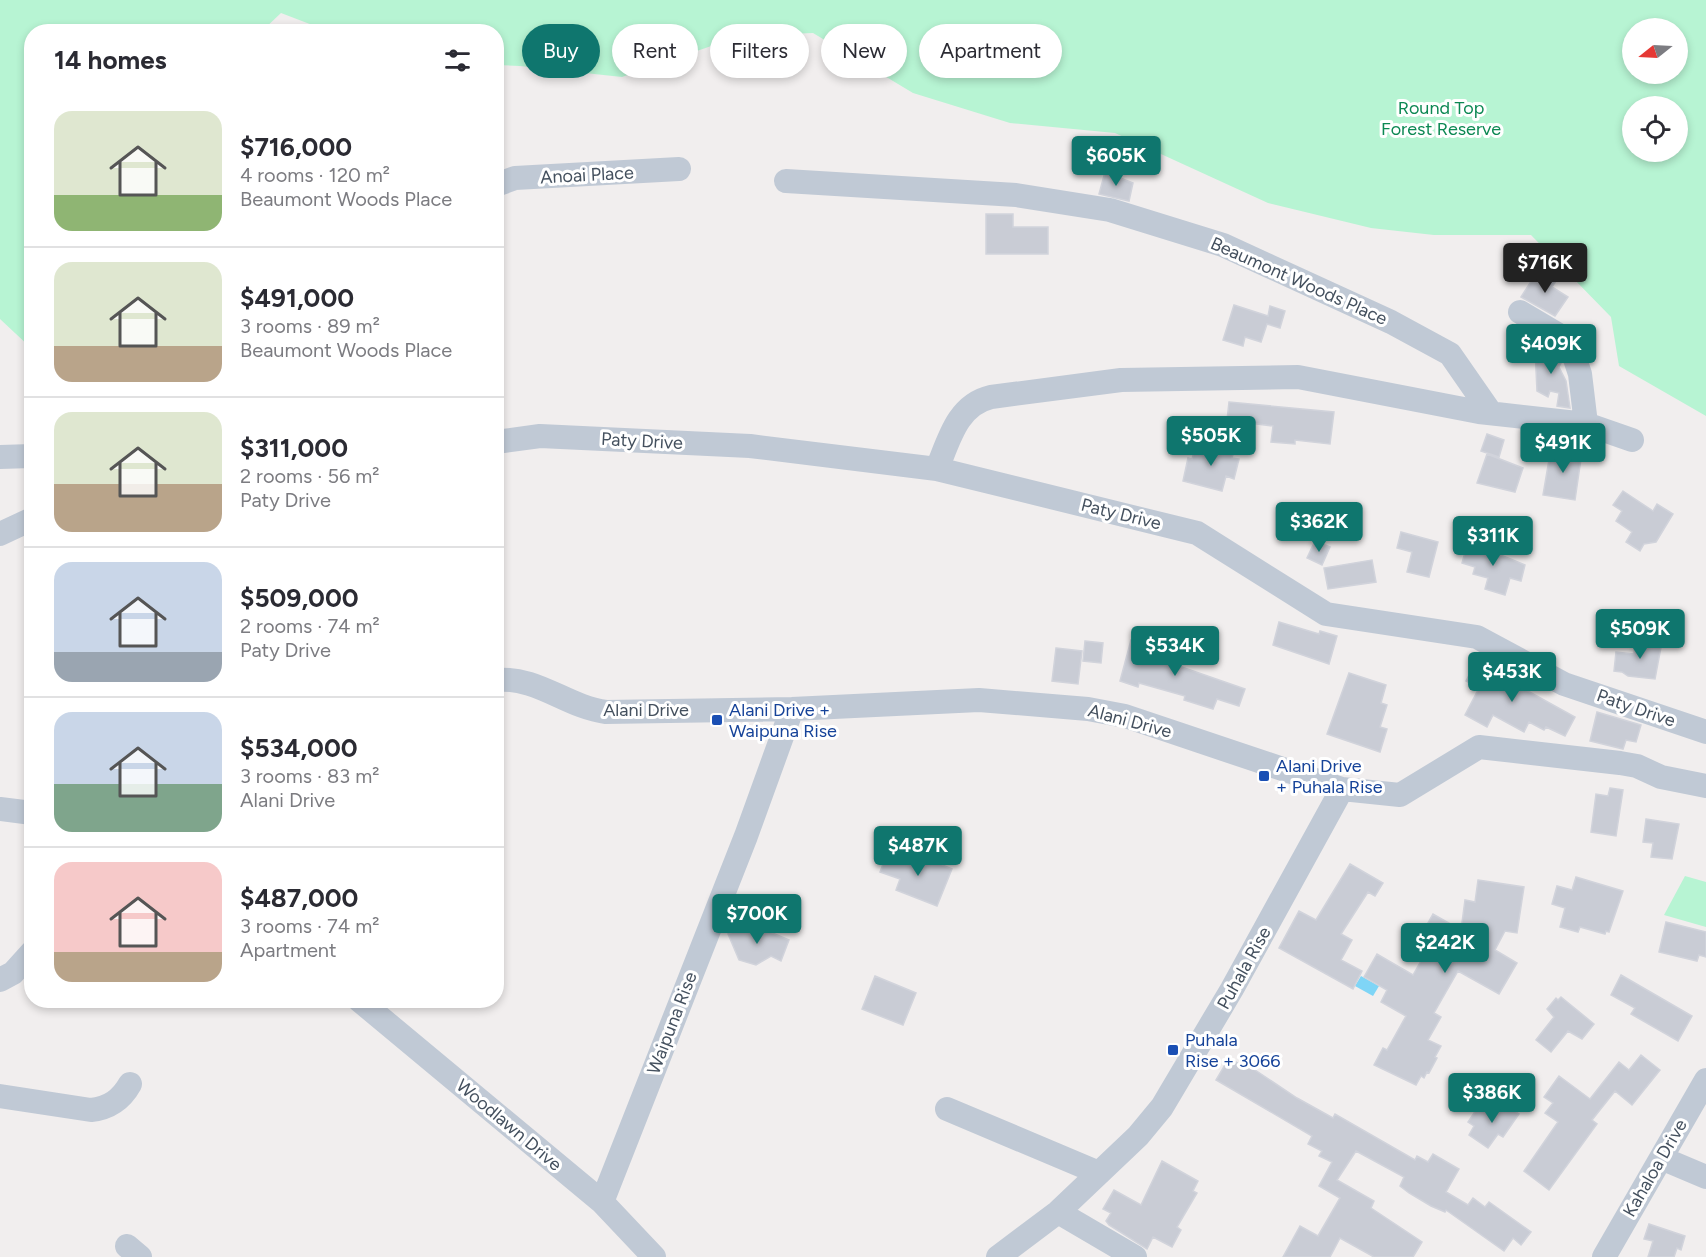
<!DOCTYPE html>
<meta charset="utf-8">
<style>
body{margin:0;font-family:Figtree,sans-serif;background:#f2f2f3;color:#2b2b33;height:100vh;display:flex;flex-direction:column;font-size:22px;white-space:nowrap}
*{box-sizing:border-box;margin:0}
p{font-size:20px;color:#7c7c81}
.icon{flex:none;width:33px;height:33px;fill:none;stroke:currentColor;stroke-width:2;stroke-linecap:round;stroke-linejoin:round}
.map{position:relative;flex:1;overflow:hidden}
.drawer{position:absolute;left:24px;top:24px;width:480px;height:984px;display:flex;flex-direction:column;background:#fff;border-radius:24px;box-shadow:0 3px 9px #0003}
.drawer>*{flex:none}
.guide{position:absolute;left:522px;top:24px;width:570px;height:54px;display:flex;gap:12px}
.needle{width:39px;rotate:252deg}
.buttons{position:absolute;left:1622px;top:18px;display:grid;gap:12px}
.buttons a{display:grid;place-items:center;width:66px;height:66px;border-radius:50%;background:#fff;box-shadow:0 3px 9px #0003;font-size:30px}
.price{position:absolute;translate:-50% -51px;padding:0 14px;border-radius:6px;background:#0f766e;color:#fff;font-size:20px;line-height:39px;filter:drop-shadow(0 2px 3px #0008)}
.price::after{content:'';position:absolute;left:50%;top:36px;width:18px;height:14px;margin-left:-9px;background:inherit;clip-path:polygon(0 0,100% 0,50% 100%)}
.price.selected{background:#222;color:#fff}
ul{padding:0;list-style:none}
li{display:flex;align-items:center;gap:18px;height:150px;padding:0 30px}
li+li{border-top:2px solid #e1e1e2}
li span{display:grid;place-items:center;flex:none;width:168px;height:120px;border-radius:18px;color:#555}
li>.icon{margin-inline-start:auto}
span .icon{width:72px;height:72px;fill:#fffc;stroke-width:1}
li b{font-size:26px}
h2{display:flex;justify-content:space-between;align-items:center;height:72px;padding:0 30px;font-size:26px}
.pill{padding:0 21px;border-radius:27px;background:#fff;box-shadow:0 3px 9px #0003;font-size:21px;line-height:54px}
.pill.selected{background:#0f766e;color:#fff}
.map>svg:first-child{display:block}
.green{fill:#b7f4d3;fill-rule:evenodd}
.water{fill:#7fd5f6}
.building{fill:#c9ccd5;stroke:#d1d3db;stroke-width:1.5}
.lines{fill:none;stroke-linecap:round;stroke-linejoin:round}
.minor{stroke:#c0c9d5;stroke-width:24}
.transit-dot{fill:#1a4fb4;stroke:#fff;stroke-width:2}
.labels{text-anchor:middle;stroke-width:6;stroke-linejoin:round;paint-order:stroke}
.park-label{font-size:18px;fill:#0c8853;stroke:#fff}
.street-label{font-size:18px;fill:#44505e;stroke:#fff}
.transit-label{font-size:18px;fill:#164399;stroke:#fff;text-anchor:start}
</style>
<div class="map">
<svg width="1706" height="1257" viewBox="0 0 1706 1257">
<rect width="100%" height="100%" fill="#f1eeee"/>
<path class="green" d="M 0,0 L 1706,0 L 1706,416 L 1619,366 L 1611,317 L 1531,235 L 1434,235 L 1371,228 L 1268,203 L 1115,133 L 1010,123 L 913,93 L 813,33 L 740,36 L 622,77 L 520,66 L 497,65 L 496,32 L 328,31 L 281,13 L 262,31 L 32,32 L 31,348 L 0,319 ZM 1677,28 L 1677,74 L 1632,74 L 1632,28 ZM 1677,106 L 1677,152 L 1632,152 L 1632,106 Z
M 1685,876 L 1706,882 L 1706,927 L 1664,915 Z"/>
<path class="water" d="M 1361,976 L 1379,986 L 1373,996 L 1355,986 Z"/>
<path class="building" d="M 1105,172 L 1133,183 L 1129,201 L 1099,194 Z
M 986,214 L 1013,214 L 1013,227 L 1048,227 L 1048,254 L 986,254 Z
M 1539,269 L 1556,281 L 1552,287 L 1568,297 L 1555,316 L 1521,297 Z
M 1234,305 L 1268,316 L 1270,306 L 1285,311 L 1280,328 L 1267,324 L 1261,342 L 1245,337 L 1243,346 L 1223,340 Z
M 1535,348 L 1552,348 L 1557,351 L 1561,363 L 1559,367 L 1566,381 L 1570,408 L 1557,406 L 1559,393 L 1550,391 L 1548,397 L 1537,391 Z
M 1229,402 L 1334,412 L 1330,444 L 1295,440 L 1295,444 L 1271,442 L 1273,426 L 1227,420 Z
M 1487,434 L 1504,440 L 1499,457 L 1481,451 Z
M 1219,443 L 1235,447 L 1232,458 L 1239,459 L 1234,479 L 1226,476 L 1222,491 L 1183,481 L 1188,458 L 1192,459 L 1196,445 L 1218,450 Z
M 1551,448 L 1582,452 L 1575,500 L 1543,495 Z
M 1487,454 L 1523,468 L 1515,492 L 1477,483 Z
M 1623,491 L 1653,511 L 1657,504 L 1673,514 L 1656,542 L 1644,544 L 1640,551 L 1626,542 L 1632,532 L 1616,521 L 1622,511 L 1613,505 Z
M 1401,532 L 1438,542 L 1429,577 L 1407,572 L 1412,552 L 1397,548 Z
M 1315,541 L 1330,547 L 1322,565 L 1307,558 Z
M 1468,542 L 1493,548 L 1491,551 L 1525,565 L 1521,581 L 1510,578 L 1505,595 L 1485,589 L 1488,578 L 1473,574 L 1475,567 L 1462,563 Z
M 1372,560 L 1376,582 L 1328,589 L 1324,568 Z
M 1279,622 L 1319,634 L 1320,631 L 1337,636 L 1329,664 L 1273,645 Z
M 1635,639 L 1662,642 L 1655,679 L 1628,676 L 1622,672 L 1614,671 L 1616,652 L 1634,654 Z
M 1131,640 L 1176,653 L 1173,664 L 1245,689 L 1239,706 L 1217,699 L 1213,709 L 1184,700 L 1185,696 L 1139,683 L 1138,687 L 1120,681 Z
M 1085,641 L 1103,643 L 1101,663 L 1083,661 Z
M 1056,648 L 1082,651 L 1078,684 L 1052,681 Z
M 1477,660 L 1498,671 L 1497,674 L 1575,717 L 1565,736 L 1546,727 L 1544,730 L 1529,722 L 1524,732 L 1493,715 L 1487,727 L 1465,715 L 1479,688 L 1466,681 Z
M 1349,673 L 1386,685 L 1381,703 L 1387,705 L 1380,727 L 1387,729 L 1380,752 L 1327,734 Z
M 1597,712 L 1641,725 L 1636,742 L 1626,740 L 1623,749 L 1590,741 Z
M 1610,788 L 1623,790 L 1616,836 L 1591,832 L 1596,794 L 1608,796 Z
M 1646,819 L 1679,824 L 1672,859 L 1651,857 L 1653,843 L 1643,842 Z
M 911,852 L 952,869 L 937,906 L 896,890 L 900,879 L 880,872 L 887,854 L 907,862 Z
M 1350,864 L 1383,883 L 1375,896 L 1368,892 L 1341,934 L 1352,940 L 1341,960 L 1362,971 L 1353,989 L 1279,948 L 1299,911 L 1316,920 Z
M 1576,877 L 1623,891 L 1609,932 L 1606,931 L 1605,934 L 1580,927 L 1578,932 L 1560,927 L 1565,908 L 1552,904 L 1557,886 L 1572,890 Z
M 1478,880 L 1524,887 L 1517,933 L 1505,931 L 1495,950 L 1517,963 L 1499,994 L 1458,971 L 1434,1013 L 1441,1017 L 1428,1040 L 1441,1046 L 1435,1057 L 1437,1058 L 1429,1073 L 1427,1072 L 1424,1078 L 1421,1076 L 1416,1085 L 1374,1065 L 1383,1048 L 1387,1050 L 1406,1016 L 1381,1002 L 1387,990 L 1364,977 L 1377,954 L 1413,975 L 1426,952 L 1415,946 L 1433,914 L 1461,930 L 1465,900 L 1475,902 Z
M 1666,922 L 1706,932 L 1706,957 L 1699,955 L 1697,961 L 1659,952 Z
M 751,924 L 789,940 L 781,961 L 771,956 L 756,965 L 739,960 L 728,934 Z
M 1621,975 L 1692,1016 L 1678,1041 L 1631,1014 L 1635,1008 L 1611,995 Z
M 875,976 L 916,993 L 903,1025 L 862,1009 Z
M 1561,997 L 1594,1024 L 1582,1039 L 1568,1031 L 1551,1052 L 1536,1040 L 1554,1017 L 1547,1009 L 1556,998 L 1558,1000 Z
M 1641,1055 L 1660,1070 L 1632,1105 L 1615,1091 L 1592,1120 L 1597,1124 L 1549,1190 L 1524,1171 L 1558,1122 L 1545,1113 L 1553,1103 L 1544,1097 L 1559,1076 L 1590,1099 L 1619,1062 L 1629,1070 Z
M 1229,1058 L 1241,1065 L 1243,1062 L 1297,1098 L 1333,1118 L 1335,1114 L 1415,1160 L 1417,1156 L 1428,1162 L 1433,1154 L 1459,1169 L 1446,1192 L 1468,1205 L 1473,1198 L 1485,1207 L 1489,1202 L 1531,1232 L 1521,1245 L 1513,1238 L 1504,1251 L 1446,1210 L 1445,1212 L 1431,1206 L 1409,1193 L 1400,1186 L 1404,1177 L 1356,1151 L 1337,1180 L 1374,1201 L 1371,1208 L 1422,1242 L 1413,1257 L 1374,1257 L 1340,1238 L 1330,1257 L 1283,1257 L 1300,1226 L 1318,1236 L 1340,1198 L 1319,1186 L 1332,1162 L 1319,1156 L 1322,1151 L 1308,1144 L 1312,1136 L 1216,1080 Z
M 1500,1101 L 1519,1114 L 1503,1137 L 1498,1134 L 1488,1148 L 1469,1135 L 1474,1126 L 1468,1122 L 1478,1107 L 1490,1115 Z
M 1162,1161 L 1198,1181 L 1193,1191 L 1197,1193 L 1177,1227 L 1181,1230 L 1172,1247 L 1153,1237 L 1147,1249 L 1109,1225 L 1106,1221 L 1111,1213 L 1103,1209 L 1114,1190 L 1141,1205 Z
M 1649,1224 L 1685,1236 L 1681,1250 L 1677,1248 L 1674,1257 L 1648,1257 L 1653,1241 L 1644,1239 Z"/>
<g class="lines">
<path class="minor" d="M 786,181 L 1016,195 L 1110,210 L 1223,245 L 1391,322 L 1450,354 L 1491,413
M 496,185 L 515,178 L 679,169
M 1520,312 L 1569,341 L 1580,374 L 1586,424
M 496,442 L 540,436 L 750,446 L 937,469 L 1197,533 L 1326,614 L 1477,637 L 1564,684 L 1706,732
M 0,457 L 32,456
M 937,469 C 949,440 957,405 991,397 L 1121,380 L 1298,377 L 1479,412 L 1586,424 L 1632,440
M 0,534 L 32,519
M 496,680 C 537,676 567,707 606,712 L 792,709 L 979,700 L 1088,709 L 1125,716 L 1342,789 L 1400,795 L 1479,747 L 1620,763 L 1637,766 L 1661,777 L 1706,786
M 0,809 L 32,813
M 0,980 L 13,973 L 32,952
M 359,1000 L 602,1202 L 654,1257
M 0,1096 L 91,1110 C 109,1108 121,1100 130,1084
M 947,1109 L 1099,1173
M 1661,1158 L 1706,1177
M 602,1202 L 746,836 L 792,709
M 1058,1212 L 1135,1257
M 127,1246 L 140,1257
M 998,1257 L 1058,1212 L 1138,1136 L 1162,1107 L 1232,989 L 1342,789
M 1604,1257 L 1706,1080"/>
</g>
<g class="transit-dot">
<rect x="711" y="714" width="12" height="12" rx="3"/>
<rect x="1258" y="770" width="12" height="12" rx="3"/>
<rect x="1167" y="1044" width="12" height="12" rx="3"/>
</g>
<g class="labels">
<g class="park-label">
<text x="1441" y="114">Round Top<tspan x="1441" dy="21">Forest Reserve</tspan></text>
</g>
<g class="street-label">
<text transform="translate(587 175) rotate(-3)" y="6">Anoai Place</text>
<text transform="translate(1299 281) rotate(24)" y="6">Beaumont Woods Place</text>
<text transform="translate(642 441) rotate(3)" y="6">Paty Drive</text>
<text transform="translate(1121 514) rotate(14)" y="6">Paty Drive</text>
<text transform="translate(1636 708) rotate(19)" y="6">Paty Drive</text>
<text x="646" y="716">Alani Drive</text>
<text transform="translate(1130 721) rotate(15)" y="6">Alani Drive</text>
<text transform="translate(1244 968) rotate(-61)" y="6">Puhala Rise</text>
<text transform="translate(672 1023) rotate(-69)" y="6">Waipuna Rise</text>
<text transform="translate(509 1125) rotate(40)" y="6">Woodlawn Drive</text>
<text transform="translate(1655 1168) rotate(-60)" y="6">Kahaloa Drive</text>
</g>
<g class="transit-label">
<text x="729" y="716">Alani Drive +<tspan x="729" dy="21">Waipuna Rise</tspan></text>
<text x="1276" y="772">Alani Drive<tspan x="1276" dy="21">+ Puhala Rise</tspan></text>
<text x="1185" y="1046">Puhala<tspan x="1185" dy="21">Rise + 3066</tspan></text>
</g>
</g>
</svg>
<div class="buttons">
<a><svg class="needle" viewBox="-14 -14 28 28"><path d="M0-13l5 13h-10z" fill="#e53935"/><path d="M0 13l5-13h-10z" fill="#7c7c81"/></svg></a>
<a><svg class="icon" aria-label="locate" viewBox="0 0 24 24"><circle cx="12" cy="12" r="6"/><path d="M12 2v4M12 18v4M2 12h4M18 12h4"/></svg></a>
</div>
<b class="price" style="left:1116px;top:187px">$605K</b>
<b class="price selected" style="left:1545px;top:294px">$716K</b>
<b class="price" style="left:1551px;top:375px">$409K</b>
<b class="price" style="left:1211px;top:467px">$505K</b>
<b class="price" style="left:1563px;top:474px">$491K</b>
<b class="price" style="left:1319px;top:553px">$362K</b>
<b class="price" style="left:1493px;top:567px">$311K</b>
<b class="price" style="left:1640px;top:660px">$509K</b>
<b class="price" style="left:1175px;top:677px">$534K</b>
<b class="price" style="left:1512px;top:703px">$453K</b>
<b class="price" style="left:918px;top:877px">$487K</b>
<b class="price" style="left:757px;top:945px">$700K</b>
<b class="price" style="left:1445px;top:974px">$242K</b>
<b class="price" style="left:1492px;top:1124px">$386K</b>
<div class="guide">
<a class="pill selected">Buy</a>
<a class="pill">Rent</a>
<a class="pill">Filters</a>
<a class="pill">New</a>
<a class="pill">Apartment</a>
</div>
<section class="drawer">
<h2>14 homes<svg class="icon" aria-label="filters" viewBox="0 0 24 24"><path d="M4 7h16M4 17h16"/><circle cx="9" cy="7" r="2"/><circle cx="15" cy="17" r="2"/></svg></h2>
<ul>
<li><span style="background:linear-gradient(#dfe7d0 70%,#8fb573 0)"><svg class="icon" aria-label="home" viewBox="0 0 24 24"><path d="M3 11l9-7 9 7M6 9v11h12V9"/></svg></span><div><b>$716,000</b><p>4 rooms · 120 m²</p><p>Beaumont Woods Place</p></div></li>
<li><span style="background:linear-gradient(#dfe7d0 70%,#b9a48a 0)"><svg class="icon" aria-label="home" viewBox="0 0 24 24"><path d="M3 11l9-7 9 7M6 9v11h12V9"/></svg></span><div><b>$491,000</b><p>3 rooms · 89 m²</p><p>Beaumont Woods Place</p></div></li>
<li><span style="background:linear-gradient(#dfe7d0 60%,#b9a48a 0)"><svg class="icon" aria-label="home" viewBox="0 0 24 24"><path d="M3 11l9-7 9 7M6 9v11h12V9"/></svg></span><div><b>$311,000</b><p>2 rooms · 56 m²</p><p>Paty Drive</p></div></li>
<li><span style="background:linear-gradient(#c9d6e8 75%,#9aa5b1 0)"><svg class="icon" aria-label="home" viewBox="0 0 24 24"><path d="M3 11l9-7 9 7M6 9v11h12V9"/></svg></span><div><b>$509,000</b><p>2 rooms · 74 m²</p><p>Paty Drive</p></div></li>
<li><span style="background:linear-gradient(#c9d6e8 60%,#7fa58c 0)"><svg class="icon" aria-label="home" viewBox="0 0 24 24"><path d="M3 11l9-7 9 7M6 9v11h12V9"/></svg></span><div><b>$534,000</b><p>3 rooms · 83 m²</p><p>Alani Drive</p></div></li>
<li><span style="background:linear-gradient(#f6c9c9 75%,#b9a48a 0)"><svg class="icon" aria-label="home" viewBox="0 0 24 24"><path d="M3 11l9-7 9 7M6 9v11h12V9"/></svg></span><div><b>$487,000</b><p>3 rooms · 74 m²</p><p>Apartment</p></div></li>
</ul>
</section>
</div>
